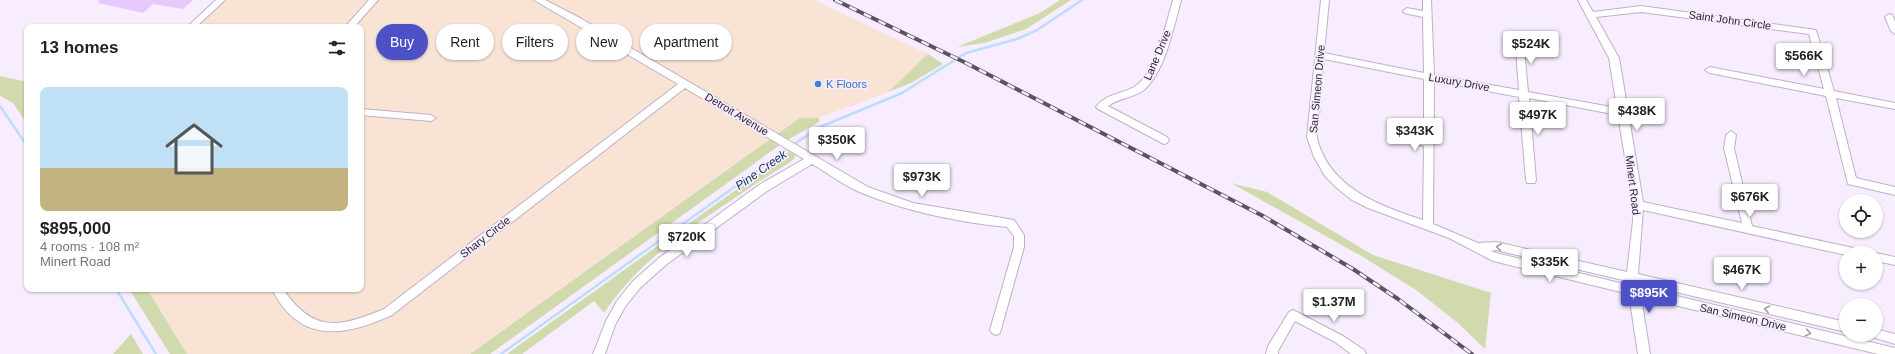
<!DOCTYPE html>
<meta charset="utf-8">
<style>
body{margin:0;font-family:Helvetica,sans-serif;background:#f2f2f2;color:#222;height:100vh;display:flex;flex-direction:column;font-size:15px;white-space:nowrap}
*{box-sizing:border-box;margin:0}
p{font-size:13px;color:#767676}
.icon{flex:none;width:22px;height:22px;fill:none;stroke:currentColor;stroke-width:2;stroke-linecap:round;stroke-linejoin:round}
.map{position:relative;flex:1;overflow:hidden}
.sheet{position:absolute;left:24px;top:24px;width:340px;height:268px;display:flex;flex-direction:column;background:#fff;border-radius:8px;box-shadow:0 1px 3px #0004}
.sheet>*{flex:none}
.banner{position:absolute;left:376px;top:24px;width:380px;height:36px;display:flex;gap:8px}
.tools{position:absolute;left:1839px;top:194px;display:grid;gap:8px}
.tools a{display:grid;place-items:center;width:44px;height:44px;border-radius:50%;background:#fff;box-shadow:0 1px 3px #0004;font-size:20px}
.price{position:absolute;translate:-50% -34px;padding:0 9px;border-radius:4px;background:#fff;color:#222;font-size:13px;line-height:26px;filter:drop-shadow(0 1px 2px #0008)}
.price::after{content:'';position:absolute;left:50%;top:24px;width:12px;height:9px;margin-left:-6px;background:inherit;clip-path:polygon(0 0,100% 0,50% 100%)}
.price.current{background:#4c51c7;color:#fff}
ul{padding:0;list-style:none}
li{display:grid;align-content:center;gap:8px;height:212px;padding:0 16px}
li+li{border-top:1px solid #e0e0e0}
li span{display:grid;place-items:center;height:124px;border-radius:8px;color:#555}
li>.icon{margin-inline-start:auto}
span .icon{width:72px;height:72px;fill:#fffc;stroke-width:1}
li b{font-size:17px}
h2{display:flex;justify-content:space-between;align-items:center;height:48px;padding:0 16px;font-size:17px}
.tag{padding:0 14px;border-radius:18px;background:#fff;box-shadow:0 1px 3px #0004;font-size:14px;line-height:36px}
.tag.current{background:#4c51c7;color:#fff}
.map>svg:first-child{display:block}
.industrial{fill:#f8e3d5}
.green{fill:#d1daac}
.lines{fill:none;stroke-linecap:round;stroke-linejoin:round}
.stream{stroke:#bdddff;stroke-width:2.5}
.building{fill:#e8c9fd}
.minor-casing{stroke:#c0afcb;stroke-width:2}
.minor{fill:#fff;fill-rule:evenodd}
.rail-casing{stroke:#5a5360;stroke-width:4}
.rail{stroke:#f7edfe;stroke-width:2.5;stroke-dasharray:8;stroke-linecap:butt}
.oneway{stroke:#a09da2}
.shop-dot{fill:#3f7fe0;stroke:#f7edfe;stroke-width:1.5}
.labels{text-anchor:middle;stroke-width:3.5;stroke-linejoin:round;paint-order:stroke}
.street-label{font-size:11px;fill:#2b2530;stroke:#f7edfe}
.shop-label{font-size:11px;fill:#366cbe;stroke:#f7edfe;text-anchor:start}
.water-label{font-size:12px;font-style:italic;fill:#0d3457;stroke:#f7edfe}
</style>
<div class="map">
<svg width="1895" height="354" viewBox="0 0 1895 354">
<rect width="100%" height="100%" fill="#f7edfe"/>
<path class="industrial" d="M 221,0 L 814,0 L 928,54 L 888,92 L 819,118 L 800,118 L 470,354 L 187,354 L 147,289 L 361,289 L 361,27 L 191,27 Z"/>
<path class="green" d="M 1060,0 L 1071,0 L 1026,29 L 984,43 L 957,47 L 1040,13 Z
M 928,54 L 943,64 L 911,83 L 888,92 Z
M 0,76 L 27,82 L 27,124 L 13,103 L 0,96 Z
M 800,118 L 819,118 L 819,122 L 784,142 L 490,354 L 470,354 Z
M 790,151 L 794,153 L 795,157 C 794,162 758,181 751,187 C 698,223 640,258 604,313 L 594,301 L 522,354 L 507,354 Z
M 1231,183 L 1267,192 L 1373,255 L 1491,293 L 1485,349 L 1458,323 L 1416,290 L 1363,257 Z
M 129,289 L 147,289 L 187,354 L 170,354 Z
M 131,334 L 143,354 L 113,354 Z"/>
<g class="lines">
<path class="stream" d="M 0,106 L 27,146
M 793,145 L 820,127 L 902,93 L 966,53 L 1017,39 L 1037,30 L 1082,0
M 116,289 L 156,354
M 501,354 L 789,148"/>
</g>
<path class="building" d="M 99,0 L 193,0 L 183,9 L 153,4 L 143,13 L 98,3 Z"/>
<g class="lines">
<g class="minor-casing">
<path id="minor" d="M 216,0 L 225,0 L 196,27 L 187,27 Z
M 369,0 L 378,0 L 354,27 L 345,27 Z
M 534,0 L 545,0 L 580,18 L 868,187 L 913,203 L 1014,220 L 1024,235 L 1024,247 L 1000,333 L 996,335 L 992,333 L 990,330 L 1014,247 L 1014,236 L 1007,227 C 958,222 908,212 862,193 C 844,186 828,173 812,164 L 767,191 L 667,264 L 640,288 L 625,307 L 615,325 L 605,354 L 593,354 L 606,321 L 617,301 L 632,282 L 659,258 L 759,185 L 804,159 L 685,88 L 392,315 C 344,337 299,344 272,289 L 283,289 C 313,333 339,328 384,309 L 678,84 Z
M 1173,0 L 1181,0 C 1174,26 1165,72 1144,90 C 1133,98 1119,98 1108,106 L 1167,137 L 1169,140 L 1167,143 L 1164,144 L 1098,109 L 1096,107 C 1105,94 1122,94 1134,87 C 1156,74 1166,23 1173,0 Z
M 1321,0 L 1329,0 L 1324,53 L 1424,73 L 1423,17 L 1404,13 L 1403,11 L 1407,8 L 1423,11 L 1423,0 L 1431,0 L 1434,75 L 1519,90 L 1515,38 L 1519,35 L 1523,38 L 1528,92 L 1617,108 L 1609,58 L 1578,0 L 1586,0 L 1593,12 L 1641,6 L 1816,30 L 1834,91 L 1895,103 L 1895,109 L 1836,98 L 1856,178 L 1895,187 L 1895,195 L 1848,184 L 1826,96 L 1710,73 L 1705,70 L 1710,67 L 1824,89 L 1809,34 L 1641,12 L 1596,17 L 1619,58 L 1643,202 L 1742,223 L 1724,148 L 1726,135 L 1731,131 L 1736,135 L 1734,148 L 1752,226 L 1858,249 L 1862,250 L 1863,253 L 1846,253 L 1846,255 L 1643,210 L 1638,274 L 1846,322 L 1846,332 L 1638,283 L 1639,287 L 1895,348 L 1895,354 L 1878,354 L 1641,297 L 1650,354 L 1638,354 L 1629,294 L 1493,261 L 1449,238 L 1368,208 L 1352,200 L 1338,189 L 1325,176 L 1314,157 L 1307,137 ZM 1324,59 L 1424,79 L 1424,139 L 1407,135 L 1402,139 L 1404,142 L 1424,146 L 1423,220 C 1380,206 1329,188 1317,138 C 1316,132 1318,123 1319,117 C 1320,98 1322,78 1324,59 ZM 1434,81 L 1519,97 L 1526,180 L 1527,183 L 1535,183 L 1536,180 L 1529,98 L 1618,115 L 1633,205 L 1633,221 L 1627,272 L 1496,242 L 1478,243 L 1433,224 ZM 1496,250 L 1627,281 L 1628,285 L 1496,253 L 1491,251 Z
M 1889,14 L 1892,15 L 1895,21 L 1895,34 L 1891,31 L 1885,17 Z
M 361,109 L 431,115 L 436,118 L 431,121 L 361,115 Z
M 1875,253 L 1876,253 L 1895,257 L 1895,265 L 1876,261 Z
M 1293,310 L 1343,336 L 1364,350 L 1366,354 L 1351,354 L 1335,342 L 1295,321 L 1278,351 L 1278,354 L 1266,354 L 1268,346 L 1289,312 Z
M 1876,329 L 1895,334 L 1895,344 L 1872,337 L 1871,335 L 1876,335 Z"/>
</g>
<use href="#minor" class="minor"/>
<g class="rail-casing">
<path id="rail" d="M 835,0 L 964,62 L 1263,216 L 1353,269 L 1398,299 L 1472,354"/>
</g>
<use href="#rail" class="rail"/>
</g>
<defs><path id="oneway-chevron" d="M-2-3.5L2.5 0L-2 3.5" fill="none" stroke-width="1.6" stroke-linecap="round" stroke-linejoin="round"/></defs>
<g class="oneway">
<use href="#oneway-chevron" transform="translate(1499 247) rotate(-172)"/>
<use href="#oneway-chevron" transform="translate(1767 309) rotate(-167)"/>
<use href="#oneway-chevron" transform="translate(1808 333) rotate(13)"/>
</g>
<circle class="shop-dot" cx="818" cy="84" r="4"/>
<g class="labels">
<g class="street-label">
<text transform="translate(1730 20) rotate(8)" y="4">Saint John Circle</text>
<text transform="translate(1157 55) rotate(-67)" y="4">Lane Drive</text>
<text transform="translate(1459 82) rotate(10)" y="4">Luxury Drive</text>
<text transform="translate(1317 89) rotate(-85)" y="4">San Simeon Drive</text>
<text transform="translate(737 114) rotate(31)" y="4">Detroit Avenue</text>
<text transform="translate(1633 185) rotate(83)" y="4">Minert Road</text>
<text transform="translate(485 237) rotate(-38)" y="4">Shary Circle</text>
<text transform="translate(1743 317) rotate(13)" y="4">San Simeon Drive</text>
</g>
<g class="shop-label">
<text x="826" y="88">K Floors</text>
</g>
<g class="water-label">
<text transform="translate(761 170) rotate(-35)" y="4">Pine Creek</text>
</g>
</g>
</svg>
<div class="tools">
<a><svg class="icon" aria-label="locate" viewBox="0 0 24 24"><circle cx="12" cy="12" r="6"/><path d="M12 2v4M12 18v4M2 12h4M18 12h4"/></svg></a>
<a>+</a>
<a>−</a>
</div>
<b class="price" style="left:1531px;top:65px">$524K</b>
<b class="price" style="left:1804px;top:77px">$566K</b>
<b class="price" style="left:1637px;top:132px">$438K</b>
<b class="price" style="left:1538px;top:136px">$497K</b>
<b class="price" style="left:1415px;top:152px">$343K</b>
<b class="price" style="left:837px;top:161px">$350K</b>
<b class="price" style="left:922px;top:198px">$973K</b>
<b class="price" style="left:1750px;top:218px">$676K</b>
<b class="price" style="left:687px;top:258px">$720K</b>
<b class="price" style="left:1550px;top:283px">$335K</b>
<b class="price" style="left:1742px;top:291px">$467K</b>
<b class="price current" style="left:1649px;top:314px">$895K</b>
<b class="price" style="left:1334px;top:323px">$1.37M</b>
<div class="banner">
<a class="tag current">Buy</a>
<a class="tag">Rent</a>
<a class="tag">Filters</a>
<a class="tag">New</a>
<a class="tag">Apartment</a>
</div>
<section class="sheet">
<h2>13 homes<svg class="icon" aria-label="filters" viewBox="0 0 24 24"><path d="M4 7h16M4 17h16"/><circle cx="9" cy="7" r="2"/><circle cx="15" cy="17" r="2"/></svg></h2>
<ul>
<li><span style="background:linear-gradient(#bfe0f5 65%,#c2b280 0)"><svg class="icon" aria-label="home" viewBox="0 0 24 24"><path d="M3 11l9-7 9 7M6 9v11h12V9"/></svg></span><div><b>$895,000</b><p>4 rooms · 108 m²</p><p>Minert Road</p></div></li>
</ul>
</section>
</div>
